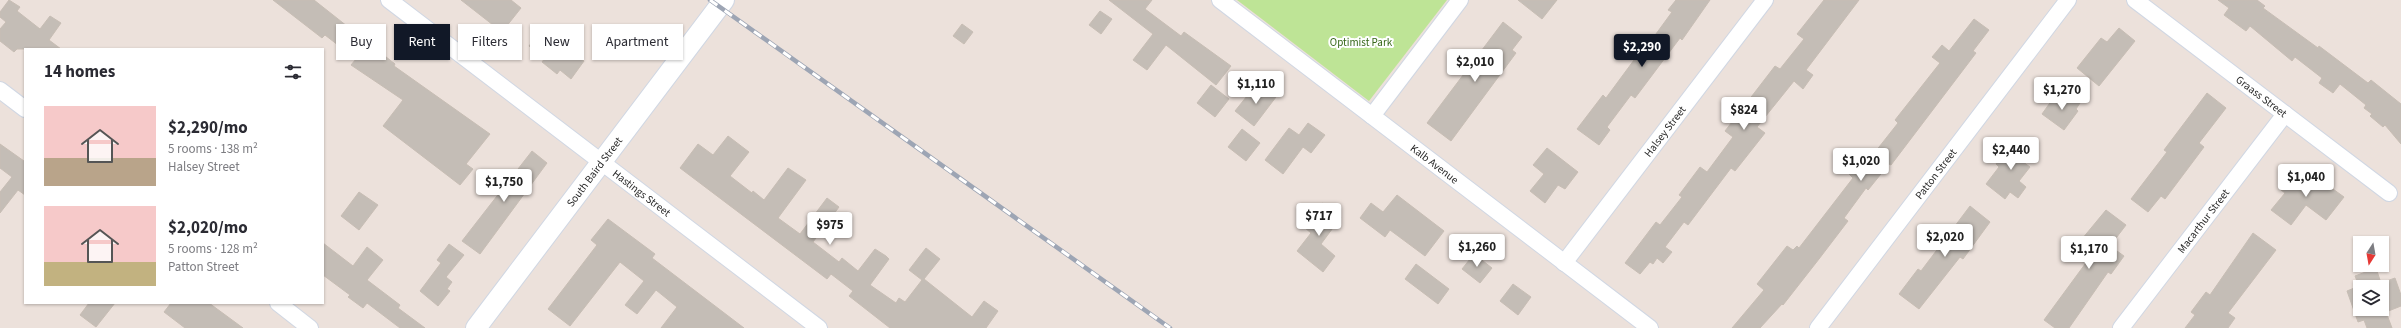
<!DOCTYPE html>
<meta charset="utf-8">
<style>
body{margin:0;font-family:"Source Sans 3",sans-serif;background:#f7f7f7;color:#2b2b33;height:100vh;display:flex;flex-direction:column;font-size:15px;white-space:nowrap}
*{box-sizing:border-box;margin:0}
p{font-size:13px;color:#7c7c81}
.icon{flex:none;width:22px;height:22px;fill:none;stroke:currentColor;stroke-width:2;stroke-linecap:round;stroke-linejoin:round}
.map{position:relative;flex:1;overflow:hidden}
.sheet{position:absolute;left:24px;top:48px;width:300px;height:256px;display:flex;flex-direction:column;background:#fff;border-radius:0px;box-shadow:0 1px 3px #0004}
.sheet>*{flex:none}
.hud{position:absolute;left:336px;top:24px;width:380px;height:36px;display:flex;gap:8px}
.needle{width:26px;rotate:191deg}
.tools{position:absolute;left:2353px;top:236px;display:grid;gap:8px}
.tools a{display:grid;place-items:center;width:36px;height:36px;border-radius:0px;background:#fff;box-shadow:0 1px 3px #0004;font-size:20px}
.price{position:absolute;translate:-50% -34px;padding:0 9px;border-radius:4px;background:#fff;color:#222;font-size:13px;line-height:26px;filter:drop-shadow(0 1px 2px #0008)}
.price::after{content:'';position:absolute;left:50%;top:24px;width:12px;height:9px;margin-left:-6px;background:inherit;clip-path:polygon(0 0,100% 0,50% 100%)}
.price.selected{background:#111827;color:#fff}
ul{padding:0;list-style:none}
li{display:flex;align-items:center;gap:12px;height:100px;padding:0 20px}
li span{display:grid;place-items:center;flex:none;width:112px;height:80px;border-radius:0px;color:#555}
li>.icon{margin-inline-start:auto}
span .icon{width:48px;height:48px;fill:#fffc;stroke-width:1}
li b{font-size:17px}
h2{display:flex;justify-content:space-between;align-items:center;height:48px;padding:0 20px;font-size:17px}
.chip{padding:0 14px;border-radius:0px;background:#fff;box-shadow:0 1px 3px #0004;font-size:14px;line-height:36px}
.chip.selected{background:#111827;color:#fff}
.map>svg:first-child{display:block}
.green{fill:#bee496}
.building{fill:#c4bdb6;stroke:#c7bdb4;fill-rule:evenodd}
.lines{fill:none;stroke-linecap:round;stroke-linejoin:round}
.minor-casing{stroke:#d0d7e3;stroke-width:18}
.tertiary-casing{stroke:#d0d7e3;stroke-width:22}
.minor{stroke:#fff;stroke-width:16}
.tertiary{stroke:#fff;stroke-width:20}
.rail-casing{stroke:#9da5b4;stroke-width:4.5}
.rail{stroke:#fff;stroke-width:3;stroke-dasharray:9;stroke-linecap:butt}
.labels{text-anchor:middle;stroke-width:4;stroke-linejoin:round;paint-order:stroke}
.park-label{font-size:11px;fill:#366719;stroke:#fff}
.street-label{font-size:11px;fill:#292929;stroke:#fff}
</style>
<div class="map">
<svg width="2401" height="328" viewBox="0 0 2401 328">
<rect width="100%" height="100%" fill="#ece1db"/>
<path class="green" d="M 1237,0 L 1447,0 L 1369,101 Z"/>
<path class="building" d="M 9,0 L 20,7 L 17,11 L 40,29 L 50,16 L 61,23 L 49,40 L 61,49 L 17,49 L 14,52 L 0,41 L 0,29 L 6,22 L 0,17 L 0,12 Z
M 273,0 L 314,0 L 395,64 L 394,66 L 490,134 L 466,164 L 473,169 L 460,185 L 383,126 L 403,100 L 351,65 L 356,59 L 325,35 L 322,38 Z
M 461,0 L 511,0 L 521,8 L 502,32 Z
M 1109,0 L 1152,0 L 1145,9 L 1181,36 L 1184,32 L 1231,66 L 1216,85 L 1166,45 L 1147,70 L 1133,60 L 1153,34 Z
M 1518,0 L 1557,0 L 1542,19 Z
M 1676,0 L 1710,0 L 1682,40 L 1680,38 L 1635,98 L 1631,95 L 1607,127 L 1610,130 L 1599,145 L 1577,129 L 1603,95 L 1606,98 L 1651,37 L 1653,38 L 1672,12 L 1668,10 Z
M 1824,0 L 1859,0 L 1806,70 L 1813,75 L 1803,89 L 1794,81 L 1757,127 L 1765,133 L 1735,171 L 1731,168 L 1688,225 L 1684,222 L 1665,247 L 1672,252 L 1663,263 L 1657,258 L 1653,264 L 1650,262 L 1640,274 L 1625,263 L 1656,222 L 1660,225 L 1682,197 L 1679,195 L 1700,167 L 1707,172 L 1733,137 L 1725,131 L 1775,66 L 1780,69 L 1804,39 L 1797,34 Z
M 2218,0 L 2257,0 L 2265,6 L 2263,8 L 2318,48 L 2319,46 L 2368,83 L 2371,80 L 2401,104 L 2401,144 L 2385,125 L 2383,127 L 2370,116 L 2372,114 L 2364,108 L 2366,105 L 2340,84 L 2333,93 L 2319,83 L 2322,78 L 2295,57 L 2292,61 L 2250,26 L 2246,31 L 2224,15 L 2229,8 Z
M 1100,11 L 1112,19 L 1101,34 L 1089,25 Z
M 1974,19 L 1989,30 L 1973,51 L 1976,53 L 1891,165 L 1889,164 L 1868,190 L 1866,188 L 1844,218 L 1848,221 L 1819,259 L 1783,305 L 1782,304 L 1760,328 L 1732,328 L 1764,290 L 1757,284 L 1787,246 L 1793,250 L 1797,246 L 1799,248 L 1853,178 L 1849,174 L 1863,157 L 1868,161 L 1898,123 L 1895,120 L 1940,63 L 1932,57 L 1942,45 L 1949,51 Z
M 1503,22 L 1522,37 L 1512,50 L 1516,53 L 1451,141 L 1427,123 Z
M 962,24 L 973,32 L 964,44 L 953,36 Z
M 2119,28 L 2135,41 L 2099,86 L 2077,68 L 2101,38 L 2107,42 Z
M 542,29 L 584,61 L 571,79 L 560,70 L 557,74 L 542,62 L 545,58 L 529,46 Z
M 1260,84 L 1276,97 L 1254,126 L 1235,111 L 1247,96 L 1249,98 Z
M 1211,85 L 1229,99 L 1215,117 L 1197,103 Z
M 2066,92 L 2080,103 L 2076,109 L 2078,111 L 2064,130 L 2042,114 L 2052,100 L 2058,104 Z
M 2207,93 L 2226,108 L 2199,143 L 2204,147 L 2165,199 L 2161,196 L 2148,212 L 2131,199 L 2167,152 L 2164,150 Z
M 1308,123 L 1325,135 L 1311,153 L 1303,147 L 1283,174 L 1265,160 L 1289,128 L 1299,135 Z
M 1242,129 L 1260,143 L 1246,161 L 1228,147 Z
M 728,136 L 749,152 L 730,176 L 752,193 L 753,191 L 764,200 L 788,168 L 806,180 L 778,218 L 800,234 L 827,198 L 839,207 L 813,242 L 839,262 L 842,258 L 858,271 L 875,249 L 886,256 L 889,259 L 870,285 L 896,303 L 899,298 L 905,302 L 922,280 L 909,270 L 926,248 L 940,259 L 924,279 L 972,317 L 984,301 L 998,311 L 986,328 L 890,328 L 849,296 L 853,291 L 831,274 L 827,279 L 680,168 L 698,144 L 713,155 Z
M 2016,138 L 2032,151 L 2023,162 L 2030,167 L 2019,181 L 2026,187 L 2018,198 L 2010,192 L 2005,199 L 1986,184 L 1999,167 L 1996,164 Z
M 0,144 L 24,161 L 25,160 L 25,195 L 18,190 L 0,213 L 0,192 L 12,177 L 0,168 Z
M 1547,148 L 1578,172 L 1565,189 L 1558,185 L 1545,203 L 1530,191 L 1544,174 L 1533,165 Z
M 532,151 L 547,163 L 480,254 L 462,241 Z
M 2297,168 L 2313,179 L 2315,176 L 2344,197 L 2326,220 L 2306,205 L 2291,225 L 2271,210 L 2285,193 L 2281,190 Z
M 359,192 L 378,205 L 359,230 L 341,216 Z
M 1397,195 L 1444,231 L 1425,256 L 1390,230 L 1385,237 L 1360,218 L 1371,203 L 1383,212 Z
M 1322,203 L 1341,217 L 1321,244 L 1335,256 L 1323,272 L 1297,251 L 1311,233 L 1304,227 Z
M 1970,206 L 1990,222 L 1963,259 L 1960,257 L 1919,309 L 1899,294 L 1918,269 L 1921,271 Z
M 2106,210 L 2126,225 L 2110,246 L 2124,256 L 2111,274 L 2108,272 L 2069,328 L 2055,328 L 2044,320 L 2091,256 L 2077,245 Z
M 608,219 L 655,254 L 652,258 L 744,328 L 661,328 L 677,307 L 656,290 L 637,314 L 625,305 L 644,281 L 620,262 L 570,326 L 548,309 L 597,245 L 591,240 Z
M 2253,233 L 2276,250 L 2228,313 L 2235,318 L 2228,328 L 2185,328 L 2195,315 L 2191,312 L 2206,292 L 2210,295 Z
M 323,243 L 353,266 L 367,247 L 383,260 L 367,280 L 400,305 L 398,308 L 425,328 L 400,328 L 367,303 L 363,308 L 348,297 L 350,295 L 323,275 Z
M 449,244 L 464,255 L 446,277 L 452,282 L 447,289 L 450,291 L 438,306 L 420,291 L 441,263 L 437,260 Z
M 1474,254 L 1492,268 L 1480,283 L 1462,269 Z
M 1416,264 L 1449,289 L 1438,304 L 1405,279 Z
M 2376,268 L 2381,283 L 2395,278 L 2401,295 L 2401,306 L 2386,312 L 2392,328 L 2367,328 L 2364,320 L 2358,322 L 2347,291 L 2359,286 L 2355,276 ZM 2360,287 L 2382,287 L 2382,309 L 2360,309 Z
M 1513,284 L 1531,297 L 1518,315 L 1500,301 Z
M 89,303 L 115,303 L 96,327 L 80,315 Z
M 171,303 L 209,303 L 243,328 L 185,328 L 164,312 Z"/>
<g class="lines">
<g class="minor-casing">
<g id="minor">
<path id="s1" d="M 389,0 L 819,328"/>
<path id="s2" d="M 1220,0 L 1650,328"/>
<path id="s3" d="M 2135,0 L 2389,193"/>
<path d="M 0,90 L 25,109"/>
<path d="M 1372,116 L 1460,0"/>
<path id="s4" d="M 1564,263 L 1765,0"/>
<path d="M 278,303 L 310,328"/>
<path id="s5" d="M 1818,328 L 2068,0"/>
<path id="s6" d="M 2121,328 L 2285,114"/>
</g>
</g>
<g class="tertiary-casing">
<g id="tertiary">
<path id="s7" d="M 476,328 L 724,0"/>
</g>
</g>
<use href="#minor" class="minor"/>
<use href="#tertiary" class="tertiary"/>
<g class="rail-casing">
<path id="rail" d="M 710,0 L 1170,328"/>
</g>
<use href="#rail" class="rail"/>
</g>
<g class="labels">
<g class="park-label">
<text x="1361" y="46">Optimist Park</text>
</g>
<g class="street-label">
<text dy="4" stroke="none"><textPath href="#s3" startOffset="159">Graass Street</textPath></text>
<text dy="4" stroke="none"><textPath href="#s4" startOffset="166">Halsey Street</textPath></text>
<text dy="4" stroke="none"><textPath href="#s2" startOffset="270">Kalb Avenue</textPath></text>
<text dy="4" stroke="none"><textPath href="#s7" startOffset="196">South Baird Street</textPath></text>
<text dy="4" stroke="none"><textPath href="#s5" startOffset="194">Patton Street</textPath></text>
<text dy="4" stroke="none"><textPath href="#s1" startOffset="318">Hastings Street</textPath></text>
<text dy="4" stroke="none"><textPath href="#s6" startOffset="135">Macarthur Street</textPath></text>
</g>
</g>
</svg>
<div class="tools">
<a><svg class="needle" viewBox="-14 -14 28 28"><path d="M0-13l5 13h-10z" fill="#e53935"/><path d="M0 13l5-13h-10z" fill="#7c7c81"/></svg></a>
<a><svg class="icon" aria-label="layers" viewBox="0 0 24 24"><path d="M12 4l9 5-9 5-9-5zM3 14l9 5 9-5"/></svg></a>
</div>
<b class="price selected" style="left:1642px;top:68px">$2,290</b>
<b class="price" style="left:1475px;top:83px">$2,010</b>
<b class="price" style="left:1256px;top:105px">$1,110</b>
<b class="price" style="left:2062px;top:111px">$1,270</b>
<b class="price" style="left:1744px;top:131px">$824</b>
<b class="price" style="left:2011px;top:171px">$2,440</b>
<b class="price" style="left:1861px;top:182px">$1,020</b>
<b class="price" style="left:2306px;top:198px">$1,040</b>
<b class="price" style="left:504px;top:203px">$1,750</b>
<b class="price" style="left:1319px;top:237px">$717</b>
<b class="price" style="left:830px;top:246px">$975</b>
<b class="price" style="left:1945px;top:258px">$2,020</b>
<b class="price" style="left:1477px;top:268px">$1,260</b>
<b class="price" style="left:2089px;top:270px">$1,170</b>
<div class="hud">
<a class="chip">Buy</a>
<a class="chip selected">Rent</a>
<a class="chip">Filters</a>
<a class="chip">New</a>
<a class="chip">Apartment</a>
</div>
<section class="sheet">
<h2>14 homes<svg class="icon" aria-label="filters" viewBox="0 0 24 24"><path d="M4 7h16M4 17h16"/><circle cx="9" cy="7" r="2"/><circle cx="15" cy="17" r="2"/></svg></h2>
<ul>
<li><span style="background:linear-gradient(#f6c9c9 65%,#b9a48a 0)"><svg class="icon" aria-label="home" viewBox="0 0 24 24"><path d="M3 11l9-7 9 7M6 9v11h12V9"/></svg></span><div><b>$2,290/mo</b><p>5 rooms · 138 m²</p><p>Halsey Street</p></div></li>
<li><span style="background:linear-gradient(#f6c9c9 70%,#c2b280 0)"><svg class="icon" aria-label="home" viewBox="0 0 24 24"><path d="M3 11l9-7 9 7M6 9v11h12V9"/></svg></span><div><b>$2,020/mo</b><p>5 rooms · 128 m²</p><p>Patton Street</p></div></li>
</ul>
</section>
</div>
